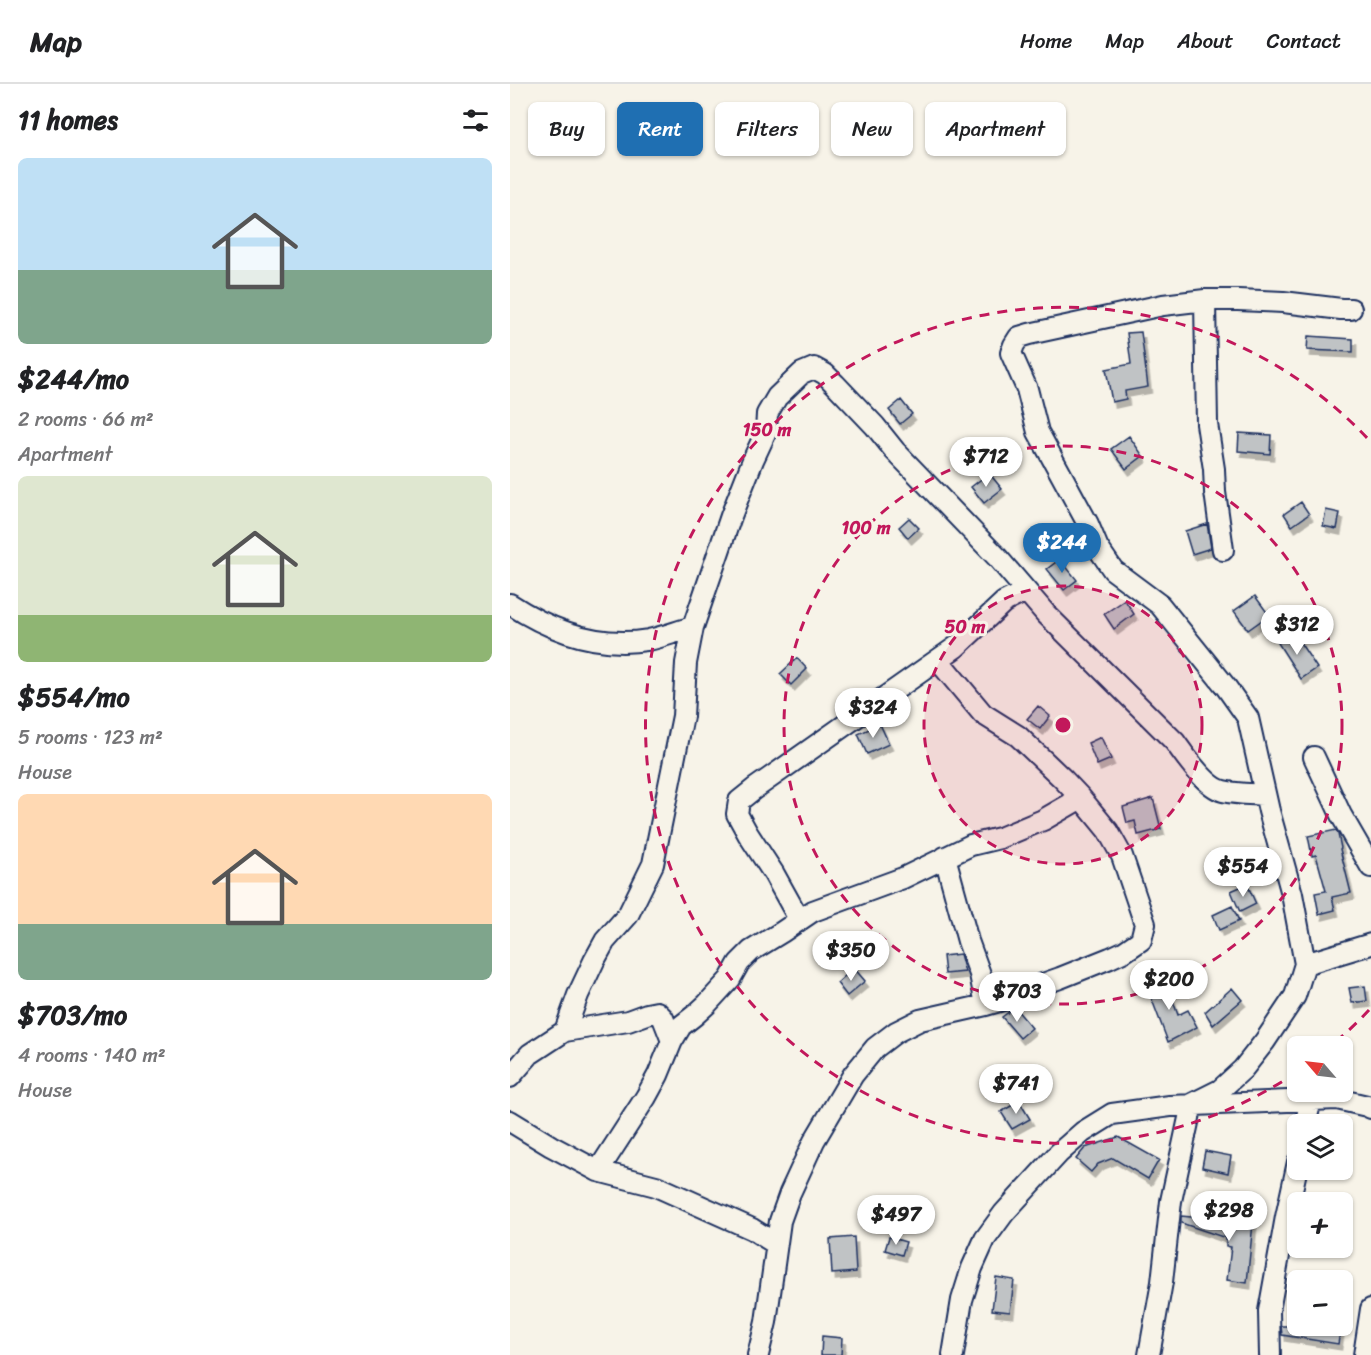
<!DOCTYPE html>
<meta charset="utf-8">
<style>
body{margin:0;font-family:Sriracha,sans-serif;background:#f6f6f6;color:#202124;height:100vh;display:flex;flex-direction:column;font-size:22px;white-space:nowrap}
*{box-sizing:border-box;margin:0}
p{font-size:20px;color:#757577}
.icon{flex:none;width:33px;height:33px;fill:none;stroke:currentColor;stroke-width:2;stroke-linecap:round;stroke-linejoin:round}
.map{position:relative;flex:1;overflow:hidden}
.sheet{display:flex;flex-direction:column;background:#fff;width:510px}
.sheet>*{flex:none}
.banner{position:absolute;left:18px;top:18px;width:570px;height:54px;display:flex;gap:12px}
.needle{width:39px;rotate:298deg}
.fabs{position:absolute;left:777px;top:952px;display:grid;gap:12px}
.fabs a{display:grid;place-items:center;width:66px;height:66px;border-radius:9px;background:#fff;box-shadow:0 2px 4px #0004;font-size:30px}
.price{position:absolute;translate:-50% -51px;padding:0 14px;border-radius:21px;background:#fff;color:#222;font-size:20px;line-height:39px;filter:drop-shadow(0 2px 3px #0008)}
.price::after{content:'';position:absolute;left:50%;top:36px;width:18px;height:14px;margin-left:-9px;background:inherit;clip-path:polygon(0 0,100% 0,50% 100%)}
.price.current{background:#1f6fb2;color:#fff}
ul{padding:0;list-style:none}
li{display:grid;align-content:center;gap:12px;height:318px;padding:0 18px}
li span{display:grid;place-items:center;height:186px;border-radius:9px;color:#555}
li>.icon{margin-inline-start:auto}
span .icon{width:108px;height:108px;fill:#fffc;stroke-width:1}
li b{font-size:26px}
h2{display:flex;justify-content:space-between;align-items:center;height:72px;padding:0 18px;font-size:26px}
.chip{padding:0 21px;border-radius:9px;background:#fff;box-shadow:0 2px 4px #0004;font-size:21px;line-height:54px}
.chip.current{background:#1f6fb2;color:#fff}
header{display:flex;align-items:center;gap:36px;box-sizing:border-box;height:84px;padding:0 30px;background:#fff;border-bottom:2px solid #e0e0e0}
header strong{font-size:28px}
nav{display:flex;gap:33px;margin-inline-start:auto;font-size:21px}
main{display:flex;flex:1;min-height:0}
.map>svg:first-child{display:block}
.building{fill:#c0c3c5;stroke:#1b2f5e;stroke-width:1.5;filter:url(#shadow)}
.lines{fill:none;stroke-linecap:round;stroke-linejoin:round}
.street-casing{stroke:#1b2f5e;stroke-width:24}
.street{stroke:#f7f3e8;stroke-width:20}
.ring{fill:none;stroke:#c2185b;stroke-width:3;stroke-dasharray:10 8}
.centre{fill:#c2185b;stroke:#f7f3e8;stroke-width:3}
.ring-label{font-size:18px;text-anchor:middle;font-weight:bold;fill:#c2185b;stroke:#f7f3e8;stroke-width:6;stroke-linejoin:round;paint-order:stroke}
</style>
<header>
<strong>Map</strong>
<nav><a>Home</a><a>Map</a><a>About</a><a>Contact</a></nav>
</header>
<main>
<section class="sheet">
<h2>11 homes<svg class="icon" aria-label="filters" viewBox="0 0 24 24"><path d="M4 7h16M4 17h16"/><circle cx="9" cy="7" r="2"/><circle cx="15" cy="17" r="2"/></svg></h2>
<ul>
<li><span style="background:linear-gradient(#bfe0f5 60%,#7fa58c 0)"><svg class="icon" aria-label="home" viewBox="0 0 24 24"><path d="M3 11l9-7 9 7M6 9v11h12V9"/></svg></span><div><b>$244/mo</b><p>2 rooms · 66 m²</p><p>Apartment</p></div></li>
<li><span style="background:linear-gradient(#dfe7d0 75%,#8fb573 0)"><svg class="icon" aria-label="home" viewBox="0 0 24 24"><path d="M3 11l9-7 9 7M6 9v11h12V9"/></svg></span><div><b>$554/mo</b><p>5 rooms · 123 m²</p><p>House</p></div></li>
<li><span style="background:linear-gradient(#ffd9b3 70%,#7fa58c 0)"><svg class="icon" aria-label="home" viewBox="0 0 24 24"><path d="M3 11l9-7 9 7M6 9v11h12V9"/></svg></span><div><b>$703/mo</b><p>4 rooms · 140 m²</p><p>House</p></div></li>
</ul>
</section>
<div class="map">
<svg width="861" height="1271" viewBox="0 0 861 1271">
<defs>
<filter id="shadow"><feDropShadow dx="3.5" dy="6" stdDeviation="0" flood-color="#0004"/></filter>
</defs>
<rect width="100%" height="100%" fill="#f7f3e8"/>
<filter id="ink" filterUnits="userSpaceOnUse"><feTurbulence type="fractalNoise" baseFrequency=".0167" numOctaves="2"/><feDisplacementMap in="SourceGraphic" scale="12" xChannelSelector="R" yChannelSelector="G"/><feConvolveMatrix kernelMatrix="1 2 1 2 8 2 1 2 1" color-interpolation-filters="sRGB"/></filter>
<g filter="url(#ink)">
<path class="building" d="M 631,248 L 638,303 L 615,307 L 616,315 L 602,318 L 596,285 L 621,280 L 617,249 Z
M 798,252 L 843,255 L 843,268 L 797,266 Z
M 391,316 L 402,330 L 390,340 L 379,326 Z
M 729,349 L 761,351 L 760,370 L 728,367 Z
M 619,352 L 633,372 L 616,385 L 601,365 Z
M 477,360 L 487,375 L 475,384 L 464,368 Z
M 479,389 L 492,405 L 474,419 L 461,403 Z
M 791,418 L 799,430 L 782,442 L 774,430 Z
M 816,426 L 830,429 L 827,445 L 813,442 Z
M 399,434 L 409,444 L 398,454 L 389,443 Z
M 697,440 L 701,464 L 682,470 L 675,447 Z
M 550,475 L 567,496 L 554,506 L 537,485 Z
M 745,512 L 759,531 L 738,546 L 724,527 Z
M 615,516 L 624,530 L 604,545 L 594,530 Z
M 783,548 L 807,584 L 791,595 L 768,559 Z
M 287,574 L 297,585 L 281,601 L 270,590 Z
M 528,622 L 540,632 L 530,645 L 517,635 Z
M 370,640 L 379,660 L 357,670 L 348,650 Z
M 591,653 L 601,675 L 587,681 L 578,659 Z
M 643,714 L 651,745 L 628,751 L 625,737 L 617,739 L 613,723 Z
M 826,746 L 828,750 L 831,764 L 830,765 L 841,809 L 822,813 L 825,826 L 809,830 L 805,809 L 816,807 L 806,771 L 802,772 L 798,752 Z
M 737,800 L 746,820 L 730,828 L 721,807 Z
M 722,822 L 729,837 L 709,846 L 703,831 Z
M 450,870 L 455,888 L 435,890 L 433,872 Z
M 344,884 L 355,897 L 337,912 L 327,899 Z
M 654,893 L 668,931 L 678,926 L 687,943 L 658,958 L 636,900 Z
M 855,902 L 857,917 L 842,919 L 839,904 Z
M 722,904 L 732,916 L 703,941 L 695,928 Z
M 506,925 L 522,944 L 510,954 L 492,933 L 500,927 Z
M 509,1017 L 520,1035 L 502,1045 L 491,1028 Z
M 608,1053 L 649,1076 L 638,1095 L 603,1074 L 588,1080 L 581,1088 L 566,1075 L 575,1064 Z
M 695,1067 L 721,1072 L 718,1089 L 692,1083 Z
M 671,1132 L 743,1139 L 737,1199 L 717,1196 L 721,1163 L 716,1162 L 716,1154 L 671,1139 Z
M 344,1153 L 346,1188 L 322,1190 L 320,1155 Z
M 379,1153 L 396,1158 L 392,1171 L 375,1166 Z
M 486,1193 L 504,1196 L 500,1228 L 482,1226 Z
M 771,1242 L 831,1242 L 828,1260 L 772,1251 Z
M 312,1252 L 332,1254 L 331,1271 L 311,1271 Z"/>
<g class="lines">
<g class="street-casing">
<path id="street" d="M 695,216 L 697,340 L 704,385 L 705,408 L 713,466
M 0,520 C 41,547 88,564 138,556 C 153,553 168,547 183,543
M 804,673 L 831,731 L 861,783
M 435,773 L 458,857 L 470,890 L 476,921
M 289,835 L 264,790 L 238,750 L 227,730 L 229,717 L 244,705 L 446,563 L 494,518 L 516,507
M 795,880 L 861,860
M 55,947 L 68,911 L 84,877 L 95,857 L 118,831 L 143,780 L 173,632 L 176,579 L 183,543 L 221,432 L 243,376 L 256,348 L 257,330 L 267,313 L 292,289 L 304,284 L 315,290 L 325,300 L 365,342 L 385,367 L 487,473 L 536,530 L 665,658 C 675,672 696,703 713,707 C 726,710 742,710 755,711
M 0,993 L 20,970 L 55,947 L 118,937 L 137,930 L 147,928 L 153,934 L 162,957
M 0,1037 L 41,1062 L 88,1087 L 146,1102 L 242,1145 L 266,1160
M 795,1041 L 801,1016
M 88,1087 L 136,1013 L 148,991 L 162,957 L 171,942 L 185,931 L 197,920 L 220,895 L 229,879 L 241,867 L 272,848 L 303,827 L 393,794 L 461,761 L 490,754 L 533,736 L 571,714
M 248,1271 L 256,1238 L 270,1137 L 280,1109 L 304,1057 L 343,991 L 365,964 L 386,948 L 410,936 L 476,921 L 511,911 L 530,901 L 550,894 L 600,874 L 615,867 L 631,856 L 635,840 L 612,772 L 598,747 L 571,714 L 553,695 L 508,652 L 473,630 L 428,576
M 443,1271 L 452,1216 L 462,1184 L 475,1155 L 494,1129 L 549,1069 L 573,1048 L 602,1030 L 660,1022 L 827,1015 L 857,1022 L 861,1024
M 639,1271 L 652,1198 L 661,1117 L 682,1020 L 710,1006 L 733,985 L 755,957 L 785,912 L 795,880 L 782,810 L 759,727 L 738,634 L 716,603 L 650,521 L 603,486 L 588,464 L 578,440 L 528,348 L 517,305 L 501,269 L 504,261 L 509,253 L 519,250 L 653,221 L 695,216 L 728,216 L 773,218 L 831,225 L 841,225
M 760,1271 L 759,1227 L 776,1133 L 788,1078
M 854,1271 L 861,1225"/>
</g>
<use href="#street" class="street"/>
</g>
</g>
<circle cx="553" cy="641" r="139" fill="#c2185b" fill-opacity=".12"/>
<g class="ring">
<circle cx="553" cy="641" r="139"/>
<circle cx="553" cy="641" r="279"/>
<path d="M859 926A418 418 0 0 1 822 961M787 988A418 418 0 1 1 859 356"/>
</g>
<circle cx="553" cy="641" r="9" class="centre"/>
<g class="ring-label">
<text x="257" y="352">150 m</text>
<text x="356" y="450">100 m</text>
<text x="455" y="549">50 m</text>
</g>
</svg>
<div class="fabs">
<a><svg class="needle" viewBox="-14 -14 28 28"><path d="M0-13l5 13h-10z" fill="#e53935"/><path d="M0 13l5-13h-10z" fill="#757577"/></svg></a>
<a><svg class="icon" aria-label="layers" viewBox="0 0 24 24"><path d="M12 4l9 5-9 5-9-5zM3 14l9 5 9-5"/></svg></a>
<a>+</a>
<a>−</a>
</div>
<b class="price" style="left:476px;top:404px">$712</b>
<b class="price current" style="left:552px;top:490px">$244</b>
<b class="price" style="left:787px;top:572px">$312</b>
<b class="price" style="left:363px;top:655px">$324</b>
<b class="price" style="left:733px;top:814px">$554</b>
<b class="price" style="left:341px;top:898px">$350</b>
<b class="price" style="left:659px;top:927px">$200</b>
<b class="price" style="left:507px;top:939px">$703</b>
<b class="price" style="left:506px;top:1031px">$741</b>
<b class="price" style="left:719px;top:1158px">$298</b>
<b class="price" style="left:386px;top:1162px">$497</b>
<div class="banner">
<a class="chip">Buy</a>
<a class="chip current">Rent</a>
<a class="chip">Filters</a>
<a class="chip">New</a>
<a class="chip">Apartment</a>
</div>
</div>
</main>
